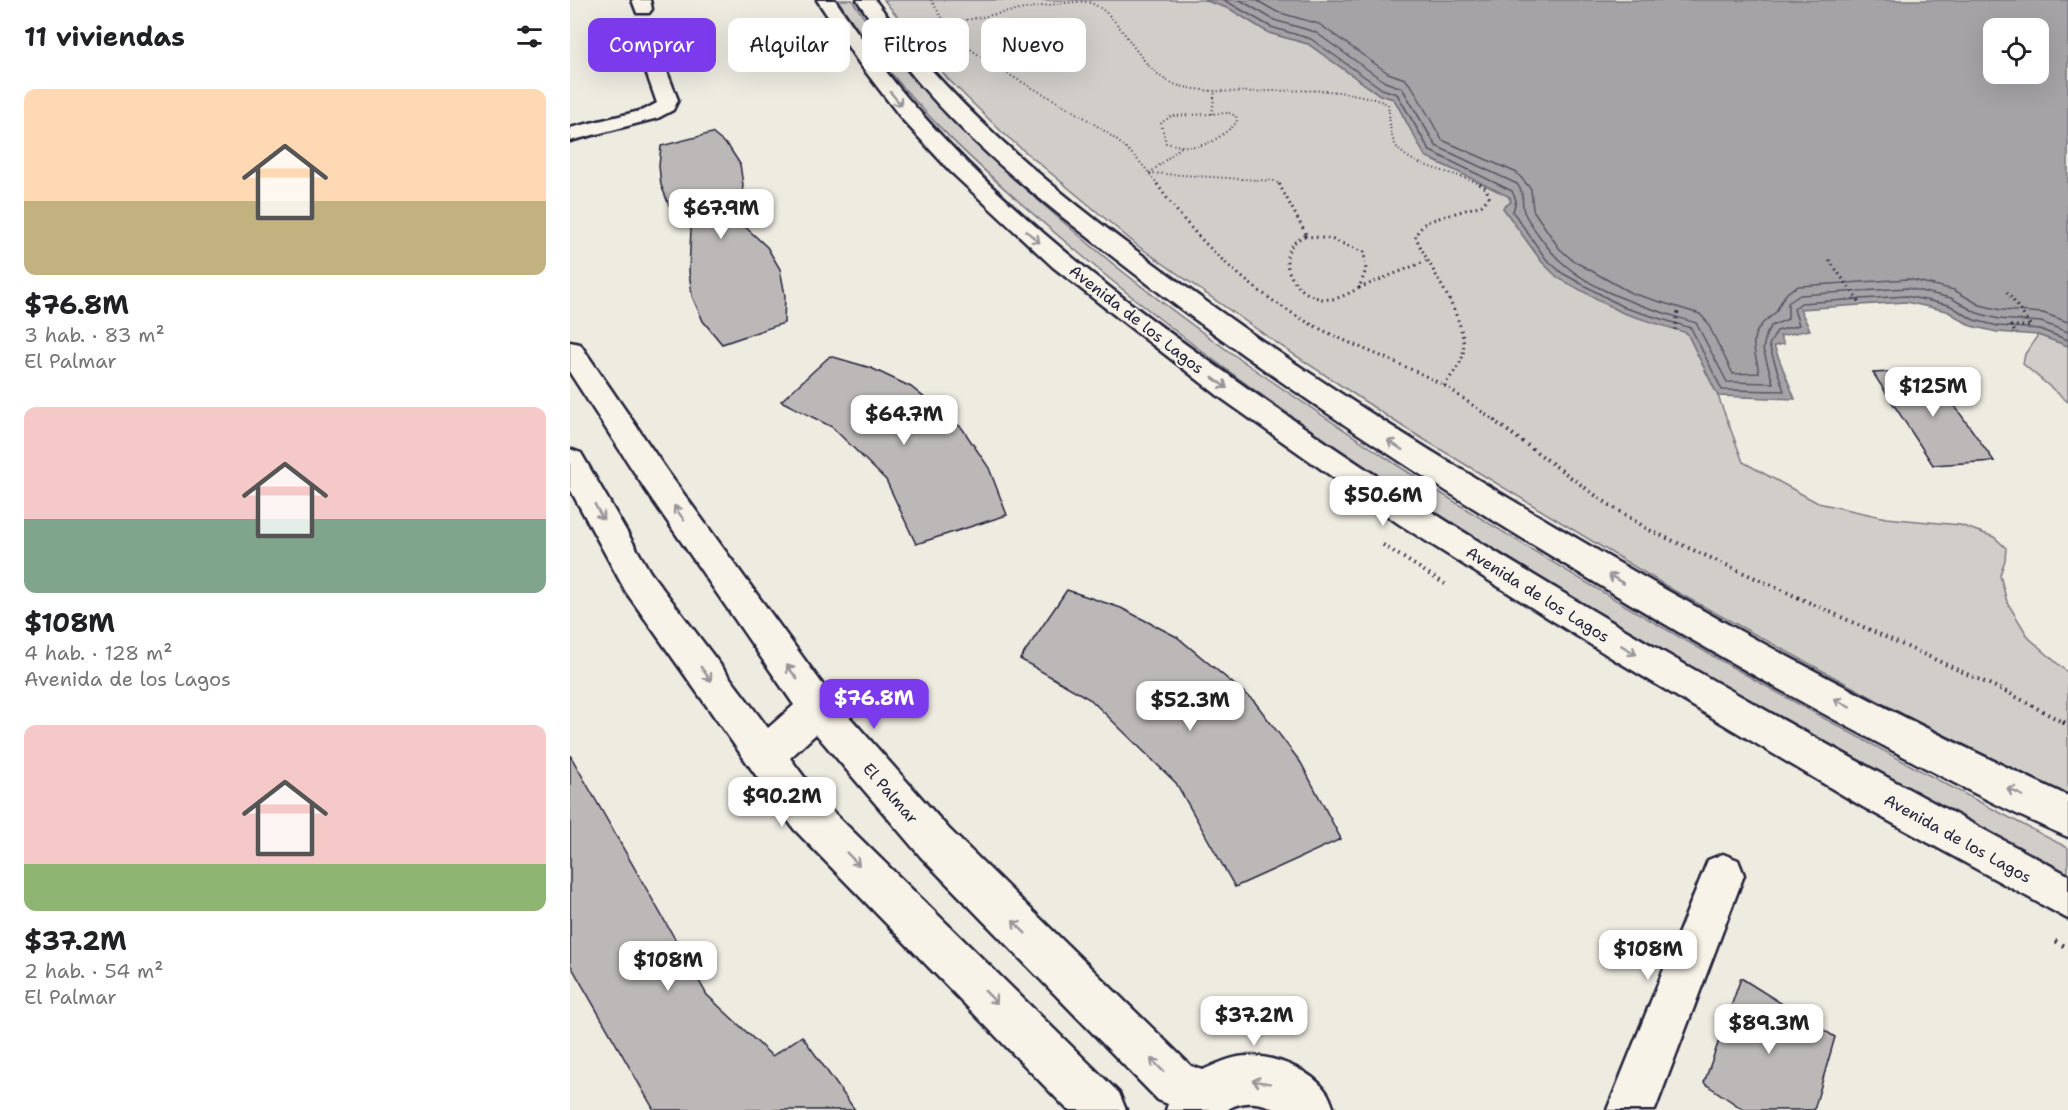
<!DOCTYPE html>
<html lang="es">
<meta charset="utf-8">
<style>
body{margin:0;font-family:"Shantell Sans",sans-serif;background:#f2f2f2;color:#202124;height:100vh;display:flex;flex-direction:column;font-size:22px;white-space:nowrap}
*{box-sizing:border-box;margin:0}
p{font-size:20px;color:#757577}
.icon{flex:none;width:33px;height:33px;fill:none;stroke:currentColor;stroke-width:2;stroke-linecap:round;stroke-linejoin:round}
.map{position:relative;flex:1;overflow:hidden}
.side{display:flex;flex-direction:column;background:#fff;width:570px}
.side>*{flex:none}
.banner{position:absolute;left:18px;top:18px;width:570px;height:54px;display:flex;gap:12px}
.controls{position:absolute;left:1413px;top:18px;display:grid;gap:12px}
.controls a{display:grid;place-items:center;width:66px;height:66px;border-radius:12px;background:#fff;box-shadow:0 6px 24px #0002;font-size:30px}
.price{position:absolute;translate:-50% -51px;padding:0 14px;border-radius:12px;background:#fff;color:#222;font-size:20px;line-height:39px;filter:drop-shadow(0 2px 3px #0008)}
.price::after{content:'';position:absolute;left:50%;top:36px;width:18px;height:14px;margin-left:-9px;background:inherit;clip-path:polygon(0 0,100% 0,50% 100%)}
.price.active{background:#7c3aed;color:#fff}
ul{padding:0;list-style:none}
li{display:grid;align-content:center;gap:12px;height:318px;padding:0 24px}
li span{display:grid;place-items:center;height:186px;border-radius:12px;color:#555}
li>.icon{margin-inline-start:auto}
span .icon{width:108px;height:108px;fill:#fffc;stroke-width:1}
li b{font-size:26px}
h2{display:flex;justify-content:space-between;align-items:center;height:72px;padding:0 24px;font-size:26px}
.chip{padding:0 21px;border-radius:12px;background:#fff;box-shadow:0 6px 24px #0002;font-size:21px;line-height:54px}
.chip.active{background:#7c3aed;color:#fff}
main{display:flex;flex:1;min-height:0}
.map>svg:first-child{display:block}
.green{fill:#d1cdc9;stroke:#7a7882;stroke-width:1.5}
.water{fill:#a6a3a6;stroke:#716f7b;stroke-width:1.5;fill-rule:evenodd}
.lines{fill:none;stroke-linecap:round;stroke-linejoin:round}
.shore{stroke:#575666;stroke-width:1.5}
.building{fill:#bbb8b7;stroke:#22223b;stroke-width:1.5}
.minor-casing{stroke:#22223b;stroke-width:5}
.path-far3{stroke:#22223b;stroke-width:2;stroke-dasharray:1 3;stroke-linecap:butt}
.path-far2{stroke:#22223b;stroke-width:3;stroke-dasharray:1.5 4;stroke-linecap:butt}
.path-far1{stroke:#22223b;stroke-width:4;stroke-dasharray:1.5 4.5;stroke-linecap:butt}
.path{stroke:#22223b;stroke-width:4.5;stroke-dasharray:2 6;stroke-linecap:butt}
.minor{fill:#f7f3e8;fill-rule:evenodd}
.oneway{stroke:#97959a}
.labels{text-anchor:middle;stroke-width:4.5;stroke-linejoin:round;paint-order:stroke}
.street-label{font-size:16px;fill:#22223b;stroke:#f7f3e8}
</style>
<main>
<section class="side">
<h2>11 viviendas<svg class="icon" aria-label="filters" viewBox="0 0 24 24"><path d="M4 7h16M4 17h16"/><circle cx="9" cy="7" r="2"/><circle cx="15" cy="17" r="2"/></svg></h2>
<ul>
<li><span style="background:linear-gradient(#ffd9b3 60%,#c2b280 0)"><svg class="icon" aria-label="home" viewBox="0 0 24 24"><path d="M3 11l9-7 9 7M6 9v11h12V9"/></svg></span><div><b>$76.8M</b><p>3 hab. · 83 m²</p><p>El Palmar</p></div></li>
<li><span style="background:linear-gradient(#f6c9c9 60%,#7fa58c 0)"><svg class="icon" aria-label="home" viewBox="0 0 24 24"><path d="M3 11l9-7 9 7M6 9v11h12V9"/></svg></span><div><b>$108M</b><p>4 hab. · 128 m²</p><p>Avenida de los Lagos</p></div></li>
<li><span style="background:linear-gradient(#f6c9c9 75%,#8fb573 0)"><svg class="icon" aria-label="home" viewBox="0 0 24 24"><path d="M3 11l9-7 9 7M6 9v11h12V9"/></svg></span><div><b>$37.2M</b><p>2 hab. · 54 m²</p><p>El Palmar</p></div></li>
</ul>
</section>
<div class="map">
<svg width="1498" height="1110" viewBox="0 0 1498 1110">
<rect width="100%" height="100%" fill="#eeebe1"/>
<filter id="ink" filterUnits="userSpaceOnUse"><feTurbulence type="fractalNoise" baseFrequency=".0167" numOctaves="2"/><feDisplacementMap in="SourceGraphic" scale="12" xChannelSelector="R" yChannelSelector="G"/><feConvolveMatrix kernelMatrix="1 2 1 2 8 2 1 2 1" color-interpolation-filters="sRGB"/></filter>
<g filter="url(#ink)">
<path class="green" d="M 268,0 L 282,0 C 341,89 424,163 505,232 C 606,319 716,392 827,465 C 1043,605 1269,730 1498,848 L 1498,883 C 1389,821 1281,758 1172,696 C 942,564 713,426 510,254 C 421,179 330,100 268,0 Z
M 314,0 L 634,0 L 660,9 L 699,33 L 738,44 L 810,95 L 824,99 L 842,132 L 864,161 L 937,194 L 941,202 L 933,208 L 972,262 L 1117,333 L 1148,396 L 1173,462 L 1248,503 L 1316,518 L 1390,525 L 1424,537 L 1436,548 L 1435,560 L 1430,575 L 1437,602 L 1459,638 L 1498,673 L 1498,794 L 1362,730 L 1103,590 L 835,428 L 711,346 L 568,246 L 434,134 L 377,78 Z
M 1468,335 L 1498,346 L 1498,402 L 1453,364 L 1455,354 Z"/>
<path class="water" d="M 634,0 L 1498,0 L 1498,346 L 1468,335 L 1427,332 L 1401,326 L 1377,311 L 1336,302 L 1230,309 L 1240,330 L 1210,336 L 1214,344 L 1204,346 L 1225,399 L 1148,396 L 1117,333 L 1053,313 L 988,278 L 972,262 L 933,208 L 941,202 L 940,197 L 855,156 L 824,99 L 810,95 L 738,44 L 699,33 L 660,9 ZM 1424,28 L 1468,28 L 1468,74 L 1424,74 Z"/>
<g class="lines">
<path class="shore" d="M 654,0 L 701,27 L 741,39 L 812,89 L 827,94 L 860,151 L 942,191 L 946,200 L 943,212 L 976,259 L 992,273 L 1055,308 L 1121,328 L 1152,390 L 1214,391 L 1199,345 L 1207,331 L 1229,325 L 1224,309 L 1231,303 L 1336,296 L 1379,305 L 1404,320 L 1428,326 L 1469,329 L 1498,340
M 670,0 L 704,20 L 745,32 L 815,82 L 832,88 L 866,146 L 947,184 C 956,195 950,205 955,214 C 960,224 967,233 973,241 C 1007,290 1073,306 1126,323 L 1157,382 L 1203,383 L 1193,349 L 1196,335 L 1201,326 L 1218,319 L 1218,303 L 1230,295 L 1337,288 L 1381,298 L 1407,313 L 1429,319 L 1471,322 L 1498,332
M 686,0 L 707,12 L 749,24 L 818,73 L 835,79 L 843,88 L 872,140 L 947,173 L 961,189 L 963,210 L 989,248 L 1002,260 L 1061,293 L 1130,314 L 1137,322 L 1163,374 L 1189,373 C 1186,353 1177,340 1193,323 C 1197,318 1205,315 1207,310 C 1213,298 1215,291 1229,286 L 1339,279 L 1384,290 L 1410,305 L 1431,310 L 1473,313 L 1498,322"/>
</g>
<path class="building" d="M 142,133 L 159,147 L 170,164 L 173,185 L 170,222 L 197,247 L 210,269 L 215,295 L 214,323 L 152,344 L 133,321 L 122,296 L 119,271 L 121,229 L 99,205 L 91,185 L 89,166 L 91,146 Z
M 260,356 L 301,368 L 341,387 L 392,428 L 419,468 L 437,515 L 346,544 L 316,480 L 262,427 L 211,401 Z
M 1359,370 L 1424,461 L 1363,465 L 1303,373 Z
M 497,590 L 551,608 L 607,637 L 684,701 L 731,763 L 771,839 L 665,887 L 606,783 L 521,700 L 450,659 Z
M 0,755 L 137,995 L 202,1056 L 232,1036 L 285,1110 L 84,1110 L 0,964 Z
M 1171,978 L 1265,1037 L 1244,1110 L 1174,1110 L 1134,1083 Z"/>
<g class="lines">
<g class="minor-casing">
<path id="minor" d="M 62,0 L 80,0 L 82,9 L 79,13 L 67,13 Z
M 247,0 L 265,0 C 291,38 317,76 348,110 C 454,231 587,326 719,417 C 966,588 1233,733 1498,875 L 1498,919 L 1293,807 L 1042,658 L 829,524 L 651,398 L 483,267 L 380,171 L 332,119 L 289,63 Z
M 287,0 L 305,0 C 396,127 522,220 648,310 C 756,387 870,458 984,525 C 1151,624 1322,715 1498,796 L 1498,837 C 1441,813 1386,784 1331,755 C 1220,697 1113,636 1006,571 C 857,481 711,387 573,280 C 493,218 410,156 345,78 C 324,53 305,27 287,0 Z
M 77,40 L 84,42 L 87,46 L 108,100 L 103,110 L 88,118 L 0,141 L 0,128 L 74,110 L 87,103 L 67,46 L 70,42 Z
M 0,342 L 10,344 L 97,471 L 261,696 L 379,829 L 621,1066 L 633,1070 C 644,1065 656,1059 668,1057 C 696,1052 741,1068 757,1093 C 760,1098 762,1104 764,1110 L 705,1110 C 691,1101 671,1100 657,1110 L 596,1110 L 598,1104 L 588,1100 L 351,857 L 246,734 L 220,758 L 252,801 L 549,1093 L 556,1110 L 498,1110 L 224,829 L 56,592 L 0,489 L 0,449 L 11,453 L 80,572 L 198,728 L 224,705 L 75,489 L 0,373 Z
M 1153,854 L 1168,860 L 1174,875 L 1085,1110 L 1037,1110 L 1138,860 Z"/>
</g>
<path class="path-far3" d="M 361,0 C 369,12 376,28 387,38 C 451,94 538,111 588,185
M 377,24 C 406,18 492,0 517,2 C 556,12 566,77 614,87 C 682,101 750,77 818,104 C 820,116 819,131 824,142 C 835,168 888,171 911,185
M 659,113 L 666,116 L 667,122 C 643,145 629,151 596,143 L 591,123 L 602,116 Z
M 642,114 L 645,90
M 611,147 L 580,173 L 704,181 L 711,185"/>
<path class="path-far2" d="M 587,184 C 622,236 671,282 725,315 C 771,343 825,359 873,385 C 891,396 908,410 926,421
M 709,184 L 737,236
M 735,236 L 761,239 L 794,252 L 796,270 L 789,288 C 781,292 773,297 763,299 C 725,304 697,251 735,236 Z
M 1259,260 L 1291,304
M 789,288 L 856,261
M 1437,292 L 1461,326 L 1441,326 L 1446,334
M 1105,330 L 1108,311
M 874,386 C 880,376 891,366 893,354 C 899,320 858,267 845,235 L 856,222 L 912,205 L 919,197 L 916,188 L 909,184"/>
<path class="path-far1" d="M 923,420 L 1029,498 L 1079,530 L 1439,693 L 1496,724
M 813,545 L 875,584"/>
<path class="path" d="M 1493,722 L 1498,725
M 1485,941 L 1498,948"/>
<use href="#minor" class="minor"/>
</g>
<defs><path id="oneway-shaft" d="M-6 0H5M1.5-3L5.5 0L1.5 3" fill="none" stroke-width="1.6" stroke-linecap="round" stroke-linejoin="round" transform="scale(1.5)"/></defs>
<g class="oneway">
<use href="#oneway-shaft" transform="translate(326 99) rotate(51)"/>
<use href="#oneway-shaft" transform="translate(463 237) rotate(41)"/>
<use href="#oneway-shaft" transform="translate(650 383) rotate(36)"/>
<use href="#oneway-shaft" transform="translate(825 445) rotate(-147)"/>
<use href="#oneway-shaft" transform="translate(29 512) rotate(61)"/>
<use href="#oneway-shaft" transform="translate(109 513) rotate(-125)"/>
<use href="#oneway-shaft" transform="translate(1046 579) rotate(-149)"/>
<use href="#oneway-shaft" transform="translate(1059 650) rotate(31)"/>
<use href="#oneway-shaft" transform="translate(222 672) rotate(-126)"/>
<use href="#oneway-shaft" transform="translate(136 674) rotate(54)"/>
<use href="#oneway-shaft" transform="translate(1272 703) rotate(-151)"/>
<use href="#oneway-shaft" transform="translate(1445 792) rotate(-154)"/>
<use href="#oneway-shaft" transform="translate(283 859) rotate(45)"/>
<use href="#oneway-shaft" transform="translate(449 927) rotate(-135)"/>
<use href="#oneway-shaft" transform="translate(421 997) rotate(45)"/>
<use href="#oneway-shaft" transform="translate(587 1065) rotate(-135)"/>
<use href="#oneway-shaft" transform="translate(691 1082) rotate(-171)"/>
</g>
</g>
<g class="labels">
<g class="street-label">
<text transform="translate(567 319) rotate(38)" y="6">Avenida de los Lagos</text>
<text transform="translate(968 594) rotate(32)" y="6">Avenida de los Lagos</text>
<text transform="translate(321 793) rotate(49)" y="6">El Palmar</text>
<text transform="translate(1388 838) rotate(29)" y="6">Avenida de los Lagos</text>
</g>
</g>
</svg>
<div class="controls">
<a><svg class="icon" aria-label="locate" viewBox="0 0 24 24"><circle cx="12" cy="12" r="6"/><path d="M12 2v4M12 18v4M2 12h4M18 12h4"/></svg></a>
</div>
<b class="price" style="left:151px;top:240px">$67.9M</b>
<b class="price" style="left:1363px;top:418px">$125M</b>
<b class="price" style="left:334px;top:446px">$64.7M</b>
<b class="price" style="left:813px;top:527px">$50.6M</b>
<b class="price active" style="left:304px;top:730px">$76.8M</b>
<b class="price" style="left:620px;top:732px">$52.3M</b>
<b class="price" style="left:212px;top:828px">$90.2M</b>
<b class="price" style="left:1078px;top:981px">$108M</b>
<b class="price" style="left:98px;top:992px">$108M</b>
<b class="price" style="left:684px;top:1047px">$37.2M</b>
<b class="price" style="left:1199px;top:1055px">$89.3M</b>
<div class="banner">
<a class="chip active">Comprar</a>
<a class="chip">Alquilar</a>
<a class="chip">Filtros</a>
<a class="chip">Nuevo</a>
</div>
</div>
</main>
